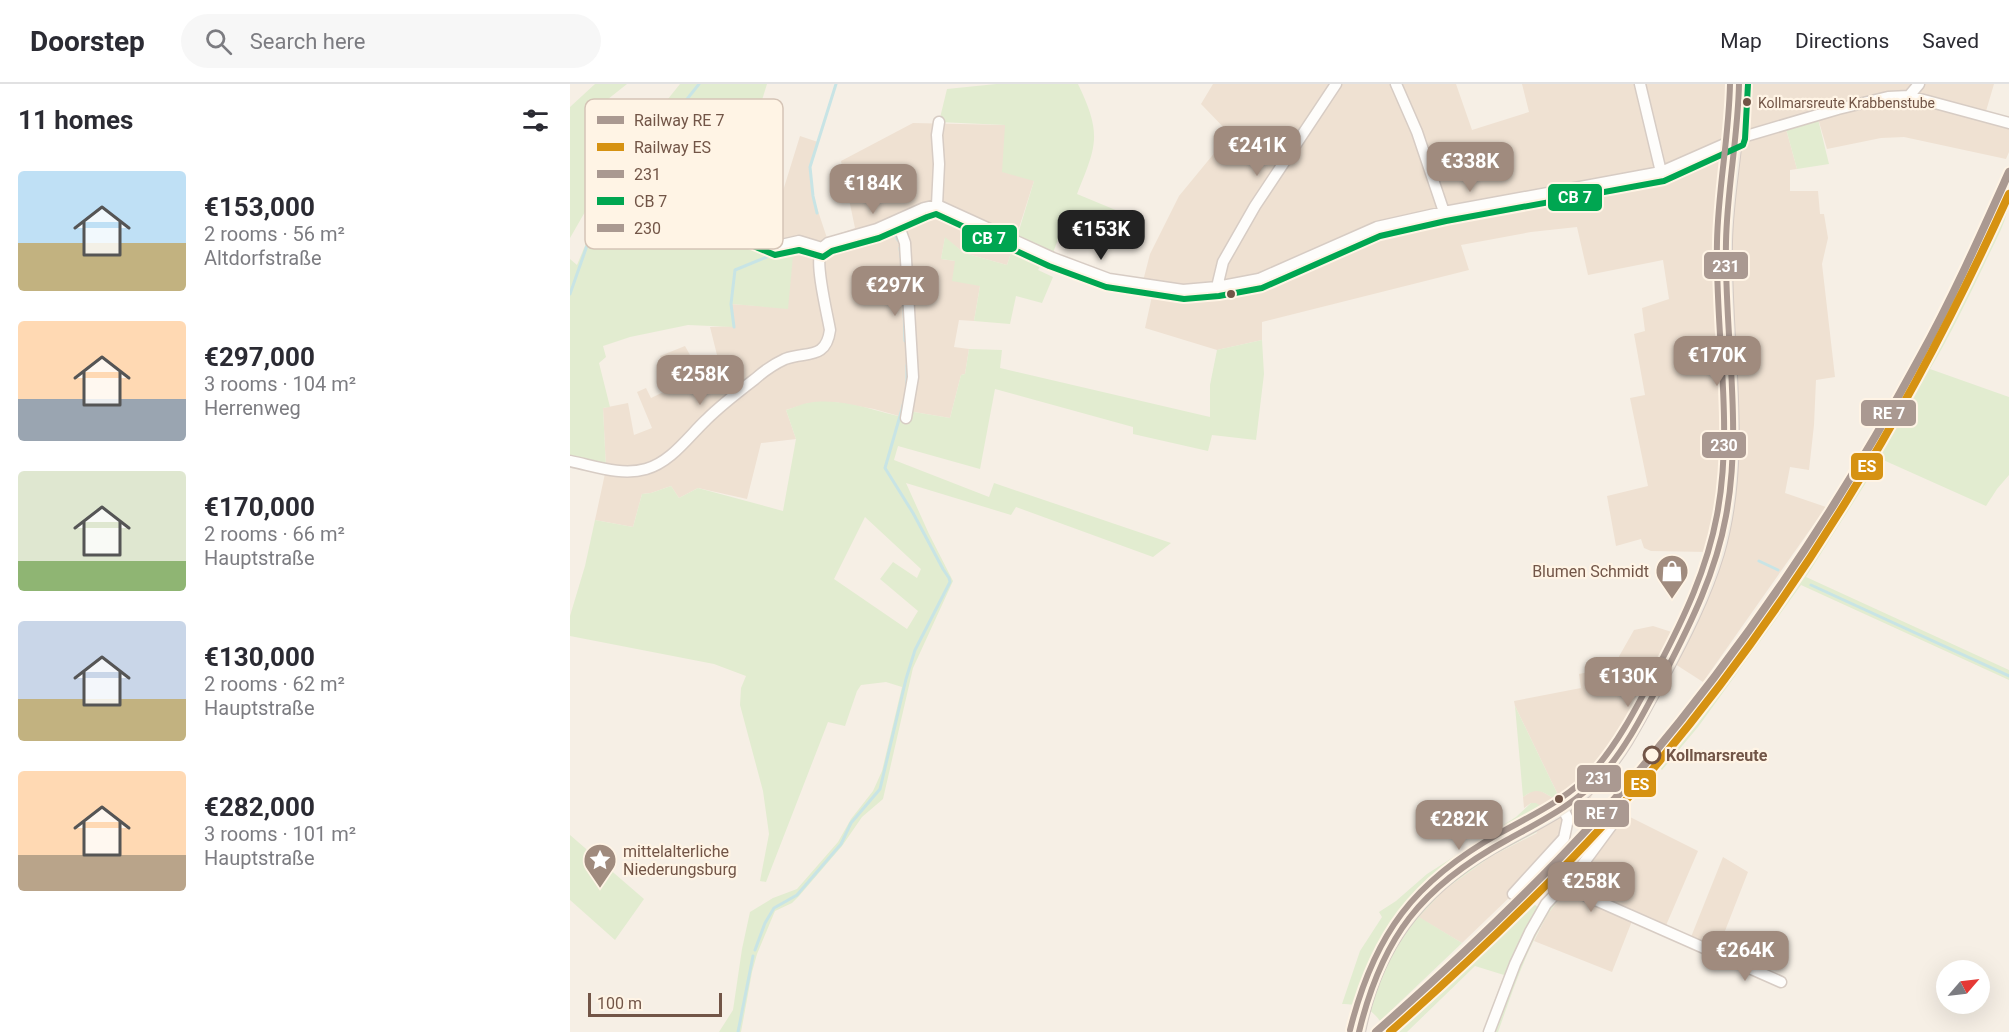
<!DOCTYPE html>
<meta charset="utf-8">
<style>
body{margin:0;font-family:Roboto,sans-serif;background:#f7f7f7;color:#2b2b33;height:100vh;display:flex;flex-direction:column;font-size:22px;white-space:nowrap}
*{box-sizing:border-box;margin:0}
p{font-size:20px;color:#7c7c81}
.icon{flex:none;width:33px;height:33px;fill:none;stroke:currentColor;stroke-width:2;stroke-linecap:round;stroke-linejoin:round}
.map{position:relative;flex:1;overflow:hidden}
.drawer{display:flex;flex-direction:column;background:#fff;width:570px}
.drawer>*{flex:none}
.needle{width:39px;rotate:62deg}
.buttons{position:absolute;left:1366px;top:876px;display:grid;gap:12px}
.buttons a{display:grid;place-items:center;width:54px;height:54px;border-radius:50%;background:#fff;box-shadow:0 6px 24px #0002;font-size:30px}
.scale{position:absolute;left:18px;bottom:15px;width:134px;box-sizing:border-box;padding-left:6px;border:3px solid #725547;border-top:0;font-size:16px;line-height:21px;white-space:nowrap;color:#725547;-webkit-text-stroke:4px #fff4e5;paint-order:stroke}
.price{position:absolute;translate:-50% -51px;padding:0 14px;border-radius:12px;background:#a08b7e;color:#fff;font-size:20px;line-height:39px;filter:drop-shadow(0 2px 3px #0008)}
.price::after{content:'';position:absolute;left:50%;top:36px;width:18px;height:14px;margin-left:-9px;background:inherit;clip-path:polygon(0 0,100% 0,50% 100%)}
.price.on{background:#222;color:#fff}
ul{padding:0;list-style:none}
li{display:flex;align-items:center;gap:18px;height:150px;padding:0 18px}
li span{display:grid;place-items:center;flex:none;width:168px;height:120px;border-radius:6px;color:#555}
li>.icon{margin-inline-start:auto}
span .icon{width:72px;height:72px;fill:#fffc;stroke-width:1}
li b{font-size:26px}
h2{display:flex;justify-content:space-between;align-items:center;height:72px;padding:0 18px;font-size:26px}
header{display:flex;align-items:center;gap:36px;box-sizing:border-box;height:84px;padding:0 30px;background:#fff;border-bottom:2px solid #e1e1e2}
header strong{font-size:28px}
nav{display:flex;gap:33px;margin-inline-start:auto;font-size:21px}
.search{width:420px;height:54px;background:#f7f7f7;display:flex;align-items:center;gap:15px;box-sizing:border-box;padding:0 21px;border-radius:33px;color:#7c7c81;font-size:22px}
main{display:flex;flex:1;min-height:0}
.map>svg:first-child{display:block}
.residential{fill:#efe1d2}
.green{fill:#e2ecd0;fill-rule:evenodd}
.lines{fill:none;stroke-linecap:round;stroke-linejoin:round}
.stream{stroke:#c8e4e5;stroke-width:3}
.minor-casing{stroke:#d7ccc4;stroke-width:13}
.major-casing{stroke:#d5cac3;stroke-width:14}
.minor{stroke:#fefdfb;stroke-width:10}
.major{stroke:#f2ece2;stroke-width:12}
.bus-1-casing{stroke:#fff4e5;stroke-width:10}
.bus-2-casing{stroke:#fff4e5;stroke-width:10}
.bus-3-casing{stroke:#fff4e5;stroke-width:10}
.bus-1{stroke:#aa9991;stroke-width:6}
.bus-2{stroke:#00a651;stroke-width:6}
.bus-3{stroke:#aa9991;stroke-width:6}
.rail-1-casing{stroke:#fff4e5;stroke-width:12}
.rail-2-casing{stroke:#fff4e5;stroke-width:12}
.rail-1{stroke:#aa9991;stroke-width:8}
.rail-2{stroke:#d69212;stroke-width:8}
.bus-dot{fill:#725547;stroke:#fff4e5;stroke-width:2}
.stop-dot{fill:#fff4e5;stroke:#725547;stroke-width:3}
.labels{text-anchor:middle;stroke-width:4.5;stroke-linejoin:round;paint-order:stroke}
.bus-label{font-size:14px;fill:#725547;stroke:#fff4e5;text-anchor:start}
.poi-label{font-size:16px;fill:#725547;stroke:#fff4e5;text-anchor:end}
.stop-label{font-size:16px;font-weight:bold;fill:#725547;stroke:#fff4e5;text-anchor:start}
.key{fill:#fff4e5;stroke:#d5c4b6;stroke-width:1.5}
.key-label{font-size:16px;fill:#725547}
.line-badge{stroke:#fff4e5;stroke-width:2}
.badge-label{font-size:16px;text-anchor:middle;font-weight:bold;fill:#fff}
</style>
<header>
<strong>Doorstep</strong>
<div class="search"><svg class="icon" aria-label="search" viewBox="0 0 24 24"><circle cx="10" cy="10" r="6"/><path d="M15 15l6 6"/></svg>Search here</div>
<nav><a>Map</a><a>Directions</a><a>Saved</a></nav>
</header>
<main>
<section class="drawer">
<h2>11 homes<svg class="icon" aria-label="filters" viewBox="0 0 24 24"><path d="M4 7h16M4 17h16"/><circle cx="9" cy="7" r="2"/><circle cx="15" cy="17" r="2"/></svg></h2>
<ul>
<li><span style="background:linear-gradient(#bfe0f5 60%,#c2b280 0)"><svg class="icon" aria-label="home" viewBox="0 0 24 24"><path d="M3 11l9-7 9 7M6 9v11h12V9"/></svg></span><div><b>€153,000</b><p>2 rooms · 56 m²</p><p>Altdorfstraße</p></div></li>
<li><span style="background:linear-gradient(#ffd9b3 65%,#9aa5b1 0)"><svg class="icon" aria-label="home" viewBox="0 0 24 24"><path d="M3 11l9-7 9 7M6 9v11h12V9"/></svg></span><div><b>€297,000</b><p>3 rooms · 104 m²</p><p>Herrenweg</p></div></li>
<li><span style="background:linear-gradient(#dfe7d0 75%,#8fb573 0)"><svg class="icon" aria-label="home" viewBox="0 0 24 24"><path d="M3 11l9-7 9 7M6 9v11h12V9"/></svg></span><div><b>€170,000</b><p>2 rooms · 66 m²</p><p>Hauptstraße</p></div></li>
<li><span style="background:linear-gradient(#c9d6e8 65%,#c2b280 0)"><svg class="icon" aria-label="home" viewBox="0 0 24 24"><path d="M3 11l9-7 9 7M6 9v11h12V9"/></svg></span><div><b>€130,000</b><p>2 rooms · 62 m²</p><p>Hauptstraße</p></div></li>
<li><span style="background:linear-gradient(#ffd9b3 70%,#b9a48a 0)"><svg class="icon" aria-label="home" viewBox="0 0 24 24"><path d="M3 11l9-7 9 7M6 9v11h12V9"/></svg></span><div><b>€282,000</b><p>3 rooms · 101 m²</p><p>Hauptstraße</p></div></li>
</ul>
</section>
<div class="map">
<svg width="1439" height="948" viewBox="0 0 1439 948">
<rect width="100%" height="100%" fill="#f6efe5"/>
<path class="residential" d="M 643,0 L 886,0 L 902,46 L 959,28 L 952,0 L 1424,0 L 1414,34 L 1439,42 L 1439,68 L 1436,75 L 1334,53 L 1311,54 L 1257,65 L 1247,31 L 1215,41 L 1227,85 L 1220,86 L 1220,107 L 1248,107 L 1250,130 L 1254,130 L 1258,154 L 1252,180 L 1265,293 L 1246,296 L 1244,341 L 1239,386 L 1220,383 L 1215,409 L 1256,423 L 1133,598 L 1105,580 L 1053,675 L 1023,709 L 1016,724 L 998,735 L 997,747 L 943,810 L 892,859 L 848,833 L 874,806 L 920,773 L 967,749 L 961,737 L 961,719 L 954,724 L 953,713 L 962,707 L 971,707 L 985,715 L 989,713 L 945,622 L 944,617 L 1011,604 L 1009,590 L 1043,583 L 1064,546 L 1083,542 L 1108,550 L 1138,468 L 1081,467 L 1074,464 L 1071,455 L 1046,462 L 1037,412 L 1078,402 L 1060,314 L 1075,311 L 1064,250 L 1075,247 L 1072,224 L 1099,215 L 1093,176 L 1018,191 L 1007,143 L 961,148 L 891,161 L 899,186 L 692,238 L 692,256 L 647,266 L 575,244 L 584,203 L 572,201 L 580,170 L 609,112 L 660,50 L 631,20 Z
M 109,36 L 200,70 L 191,103 L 212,110 L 230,52 L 248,58 L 240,83 L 243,112 L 257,154 L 285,144 L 271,77 L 343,39 L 435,41 L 464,97 L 437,181 L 394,169 L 375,154 L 371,175 L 385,177 L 410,202 L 404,237 L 389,236 L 384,263 L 399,265 L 395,290 L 391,291 L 380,334 L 338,327 L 336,334 L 304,325 L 264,318 L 239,319 L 216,326 L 226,355 L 191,359 L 177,415 L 128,404 L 109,414 L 101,402 L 81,409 L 72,410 L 63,443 L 25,436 L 36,385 L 33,324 L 58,319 L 64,351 L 82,344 L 67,308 L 76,304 L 81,314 L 102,304 L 90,272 L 115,262 L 125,280 L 147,271 L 140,243 L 164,242 L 161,220 L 218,224 L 208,168 L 176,162 L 64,120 L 42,114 L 59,85 Z
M 1054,730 L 1128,767 L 1094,846 L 1064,832 L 1042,888 L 964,857 L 977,831 Z
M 1153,773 L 1178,788 L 1146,870 L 1119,858 Z"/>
<path class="green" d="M 25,0 L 57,0 L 18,31 L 65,56 L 110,0 L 197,0 L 187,32 L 209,40 L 200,70 L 109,37 L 59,85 L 42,114 L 64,120 L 176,162 L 208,168 L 224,161 L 218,225 L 162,220 L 164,243 L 118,241 L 60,253 L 33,262 L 36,273 L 29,279 L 40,323 L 33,324 L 36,385 L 0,377 L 0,175 L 7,181 L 36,111 L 27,107 L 0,154 L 0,23 Z
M 426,0 L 508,0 C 532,50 527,61 507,110 L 560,132 L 549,161 L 495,136 L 483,169 L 447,153 L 464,97 L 432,88 L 435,41 L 369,38 L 377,5 Z
M 1247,31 L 1259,80 L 1227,85 L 1215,41 Z
M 1439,116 C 1439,135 1422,163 1414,181 C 1397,216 1380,252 1360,285 L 1439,313 L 1439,391 L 1427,405 L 1416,422 L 1311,375 L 1236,493 L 1439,586 L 1439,596 L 1231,501 L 1128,643 L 1092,686 L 1089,683 C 1225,506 1350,321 1439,116 Z
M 375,153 L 394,169 L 437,181 L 444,160 L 474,175 L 468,186 L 483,193 L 472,219 L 446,212 L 440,240 L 404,237 L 410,202 L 382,197 L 385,177 L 371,175 Z
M 692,256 L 694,290 L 686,356 L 642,351 L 638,367 L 563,350 L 563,343 L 425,305 L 410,385 L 328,362 L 324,376 L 419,413 L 424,399 L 601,459 L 583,473 L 446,423 L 441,431 L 336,399 L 359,450 L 383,497 L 343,584 L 313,715 L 292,733 L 272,762 L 229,812 L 222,819 L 205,827 L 187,870 L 182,888 L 171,948 L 149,948 L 163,926 L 172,865 L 180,828 L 203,814 L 227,805 L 268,758 L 281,735 L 303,707 L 312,687 L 332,603 L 316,598 L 291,601 L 287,607 L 275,642 L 258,638 L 196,798 L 190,797 L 199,750 L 193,707 L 170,621 L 171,604 L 176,592 L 144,580 L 0,552 L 0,532 L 15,482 L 25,436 L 63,443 L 72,410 L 81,409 L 101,402 L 109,414 L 128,404 L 213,427 L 226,355 L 216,326 C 223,324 231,320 238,319 C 271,313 304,327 336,334 L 338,327 L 380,334 L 391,291 L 395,290 L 399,265 L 432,266 L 430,284 L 640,333 L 640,301 L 647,266 ZM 295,433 L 351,485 L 347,494 L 323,478 L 310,495 L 348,527 L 337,545 L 264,495 Z
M 945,622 L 989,713 L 985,715 C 971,707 967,703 953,713 Z
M 961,719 L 966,719 L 975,725 L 974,729 L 962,737 L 967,748 L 920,773 L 874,806 L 849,833 L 892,859 L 810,937 C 799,922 790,921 772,920 L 790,867 L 812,833 L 809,828 L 826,817 L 857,790 L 946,733 Z
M 0,751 L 74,815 L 45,856 L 0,816 Z
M 990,795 L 999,802 C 992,812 983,822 977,832 C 955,868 942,909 928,948 L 913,948 L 934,891 L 905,882 L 837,948 L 822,948 L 961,818 L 968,823 Z"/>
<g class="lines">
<path class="stream" d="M 247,129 L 243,112 L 240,83 L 266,0
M 270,161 L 286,160 L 321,148 L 325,150 L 328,156
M 330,164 L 331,173
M 0,210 L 20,153 L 56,84 L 82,59 L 129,0
M 334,226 L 335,257
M 164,243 L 161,220 L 165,186 L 216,165
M 337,281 L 337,300
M 1189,477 L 1208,486
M 1241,501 L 1439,592
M 185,866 L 195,839 L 204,824 L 227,811 L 271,760 L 281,739 L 310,705 L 336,595 L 345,566 L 380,498 L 379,494 L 373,485 L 343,429 L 315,384 L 334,318
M 168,948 L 183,872"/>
<g class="minor-casing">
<path id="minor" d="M 826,0 L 847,48 L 874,128
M 1070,0 L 1091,88
M 1339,12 L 1349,0
M 367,121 L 369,80 L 367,51 L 369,38
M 327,137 L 335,159 L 343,293 L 336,334
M 159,142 L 190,156 L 207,162 L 229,157 L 252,164
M 647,203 L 653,178 L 685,122 L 766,0
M 0,377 C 25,382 51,392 76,385 C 101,378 118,353 136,336 C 151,321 168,308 185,295 C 194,287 204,280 215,275 C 237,267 256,276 260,246 C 257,229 246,184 250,170 C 251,164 254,162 258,159 L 307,145 L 354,124 L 367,121 L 483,174 L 539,195 L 613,206 L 647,203 L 689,195 L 807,143 L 874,128 L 1091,88 L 1166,55 L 1268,25 L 1318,13 L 1339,12 L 1439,39
M 996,800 L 1005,807 L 1211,898
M 943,810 L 994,754 L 998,735 L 993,725
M 919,948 L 945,880 L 960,848 L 976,820 L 1010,784 L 1041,742"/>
</g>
<g class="major-casing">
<path id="major" d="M 789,948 C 806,863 848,807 922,764 C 961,741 1001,726 1031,692 C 1057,663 1073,627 1092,594 C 1113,555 1135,512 1148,469 C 1177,369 1154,261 1156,158 C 1157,105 1170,53 1169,0"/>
</g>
<use href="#minor" class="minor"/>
<use href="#major" class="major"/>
<g class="bus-1-casing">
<path id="bus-1" d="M 789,948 C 812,853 851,803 937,756 C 971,737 1006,720 1032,691 C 1058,662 1076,624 1095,589 C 1121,539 1146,488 1156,432 C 1173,341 1154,249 1156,158 C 1157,105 1168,53 1169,0"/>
</g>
<g class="bus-2-casing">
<path id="bus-2" d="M 155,150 L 205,171 L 229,166 L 253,173 L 262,167 L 309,154 L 357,133 L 366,130 L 479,182 L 536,203 L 614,215 L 649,212 L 692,204 L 810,152 L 876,137 L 1094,97 L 1173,61 L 1175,55 L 1178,0"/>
</g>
<g class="bus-3-casing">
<path id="bus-3" d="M 780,946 C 804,850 844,797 930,749 C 964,730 999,714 1025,685 C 1051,655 1069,618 1088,583 C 1114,534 1137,485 1147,431 C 1164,341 1145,248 1147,158 C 1148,105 1159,53 1160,0"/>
</g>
<use href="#bus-1" class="bus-1"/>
<use href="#bus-2" class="bus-2"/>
<use href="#bus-3" class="bus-3"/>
<g class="rail-1-casing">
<path id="rail-1" d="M 806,948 C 897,868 985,785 1064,693 C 1174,564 1269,423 1350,273 C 1383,213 1411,150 1439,88"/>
</g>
<g class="rail-2-casing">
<path id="rail-2" d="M 820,948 C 908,870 994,788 1071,699 C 1224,520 1342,324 1439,110"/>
</g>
<use href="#rail-1" class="rail-1"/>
<use href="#rail-2" class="rail-2"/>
</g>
<defs>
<g id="shop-pin" transform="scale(1.725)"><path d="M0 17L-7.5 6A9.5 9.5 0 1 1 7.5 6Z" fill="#a08b7e" stroke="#fff4e5"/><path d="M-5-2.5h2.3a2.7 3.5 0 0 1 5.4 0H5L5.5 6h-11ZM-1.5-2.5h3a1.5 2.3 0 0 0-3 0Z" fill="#fff"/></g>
<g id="sight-pin" transform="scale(1.725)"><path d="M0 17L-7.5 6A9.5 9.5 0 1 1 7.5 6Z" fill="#a08b7e" stroke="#fff4e5"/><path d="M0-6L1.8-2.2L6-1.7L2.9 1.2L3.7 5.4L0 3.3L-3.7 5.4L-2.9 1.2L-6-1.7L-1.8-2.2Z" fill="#fff"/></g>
</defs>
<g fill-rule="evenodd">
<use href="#shop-pin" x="1102" y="487"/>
<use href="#sight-pin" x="30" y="776"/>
</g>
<g class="bus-dot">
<circle cx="1177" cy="18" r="5"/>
<circle cx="661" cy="210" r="5"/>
<circle cx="989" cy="715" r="5"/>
</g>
<circle class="stop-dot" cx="1082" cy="671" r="8"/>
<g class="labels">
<g class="bus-label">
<text x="1188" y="24">Kollmarsreute Krabbenstube</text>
</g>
<g class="poi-label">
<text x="1079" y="493">Blumen Schmidt</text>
<text x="53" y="773" text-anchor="start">mittelalterliche<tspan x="53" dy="18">Niederungsburg</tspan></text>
</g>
<g class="stop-label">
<text x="1096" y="677">Kollmarsreute</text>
</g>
</g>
<rect x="15" y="15" width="198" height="150" rx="9" class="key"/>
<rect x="27" y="32" width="27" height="8" fill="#aa9991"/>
<rect x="27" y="59" width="27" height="8" fill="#d69212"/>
<rect x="27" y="86" width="27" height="8" fill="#aa9991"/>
<rect x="27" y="113" width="27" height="8" fill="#00a651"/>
<rect x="27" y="140" width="27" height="8" fill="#aa9991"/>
<g class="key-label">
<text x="64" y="42">Railway RE 7</text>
<text x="64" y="69">Railway ES</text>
<text x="64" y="96">231</text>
<text x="64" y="123">CB 7</text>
<text x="64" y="150">230</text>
</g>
<g class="line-badge">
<rect x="977" y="99" width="56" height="29" rx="6" fill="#00a651"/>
<rect x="391" y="140" width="57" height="29" rx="6" fill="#00a651"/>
<rect x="1133" y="167" width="46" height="29" rx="6" fill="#aa9991"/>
<rect x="1290" y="315" width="57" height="28" rx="6" fill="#aa9991"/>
<rect x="1131" y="347" width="46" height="28" rx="6" fill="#aa9991"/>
<rect x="1280" y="368" width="34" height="29" rx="6" fill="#d69212"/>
<rect x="1006" y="680" width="46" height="29" rx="6" fill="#aa9991"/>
<rect x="1053" y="685" width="34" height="29" rx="6" fill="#d69212"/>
<rect x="1003" y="715" width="57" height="29" rx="6" fill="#aa9991"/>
</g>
<g class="badge-label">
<text x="1005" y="119">CB 7</text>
<text x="419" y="160">CB 7</text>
<text x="1156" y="188">231</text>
<text x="1319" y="335">RE 7</text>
<text x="1154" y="367">230</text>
<text x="1297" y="388">ES</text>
<text x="1029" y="700">231</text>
<text x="1070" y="706">ES</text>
<text x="1032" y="735">RE 7</text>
</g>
</svg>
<div class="buttons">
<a><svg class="needle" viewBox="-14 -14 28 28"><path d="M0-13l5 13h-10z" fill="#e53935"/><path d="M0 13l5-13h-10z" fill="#7c7c81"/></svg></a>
</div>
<div class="scale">100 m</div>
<b class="price" style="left:687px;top:93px">€241K</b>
<b class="price" style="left:900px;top:109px">€338K</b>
<b class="price" style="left:303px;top:131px">€184K</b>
<b class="price on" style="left:531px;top:177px">€153K</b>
<b class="price" style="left:325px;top:233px">€297K</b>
<b class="price" style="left:1147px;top:303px">€170K</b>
<b class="price" style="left:130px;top:322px">€258K</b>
<b class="price" style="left:1058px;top:624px">€130K</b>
<b class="price" style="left:889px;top:767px">€282K</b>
<b class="price" style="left:1021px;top:829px">€258K</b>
<b class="price" style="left:1175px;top:898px">€264K</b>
</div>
</main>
